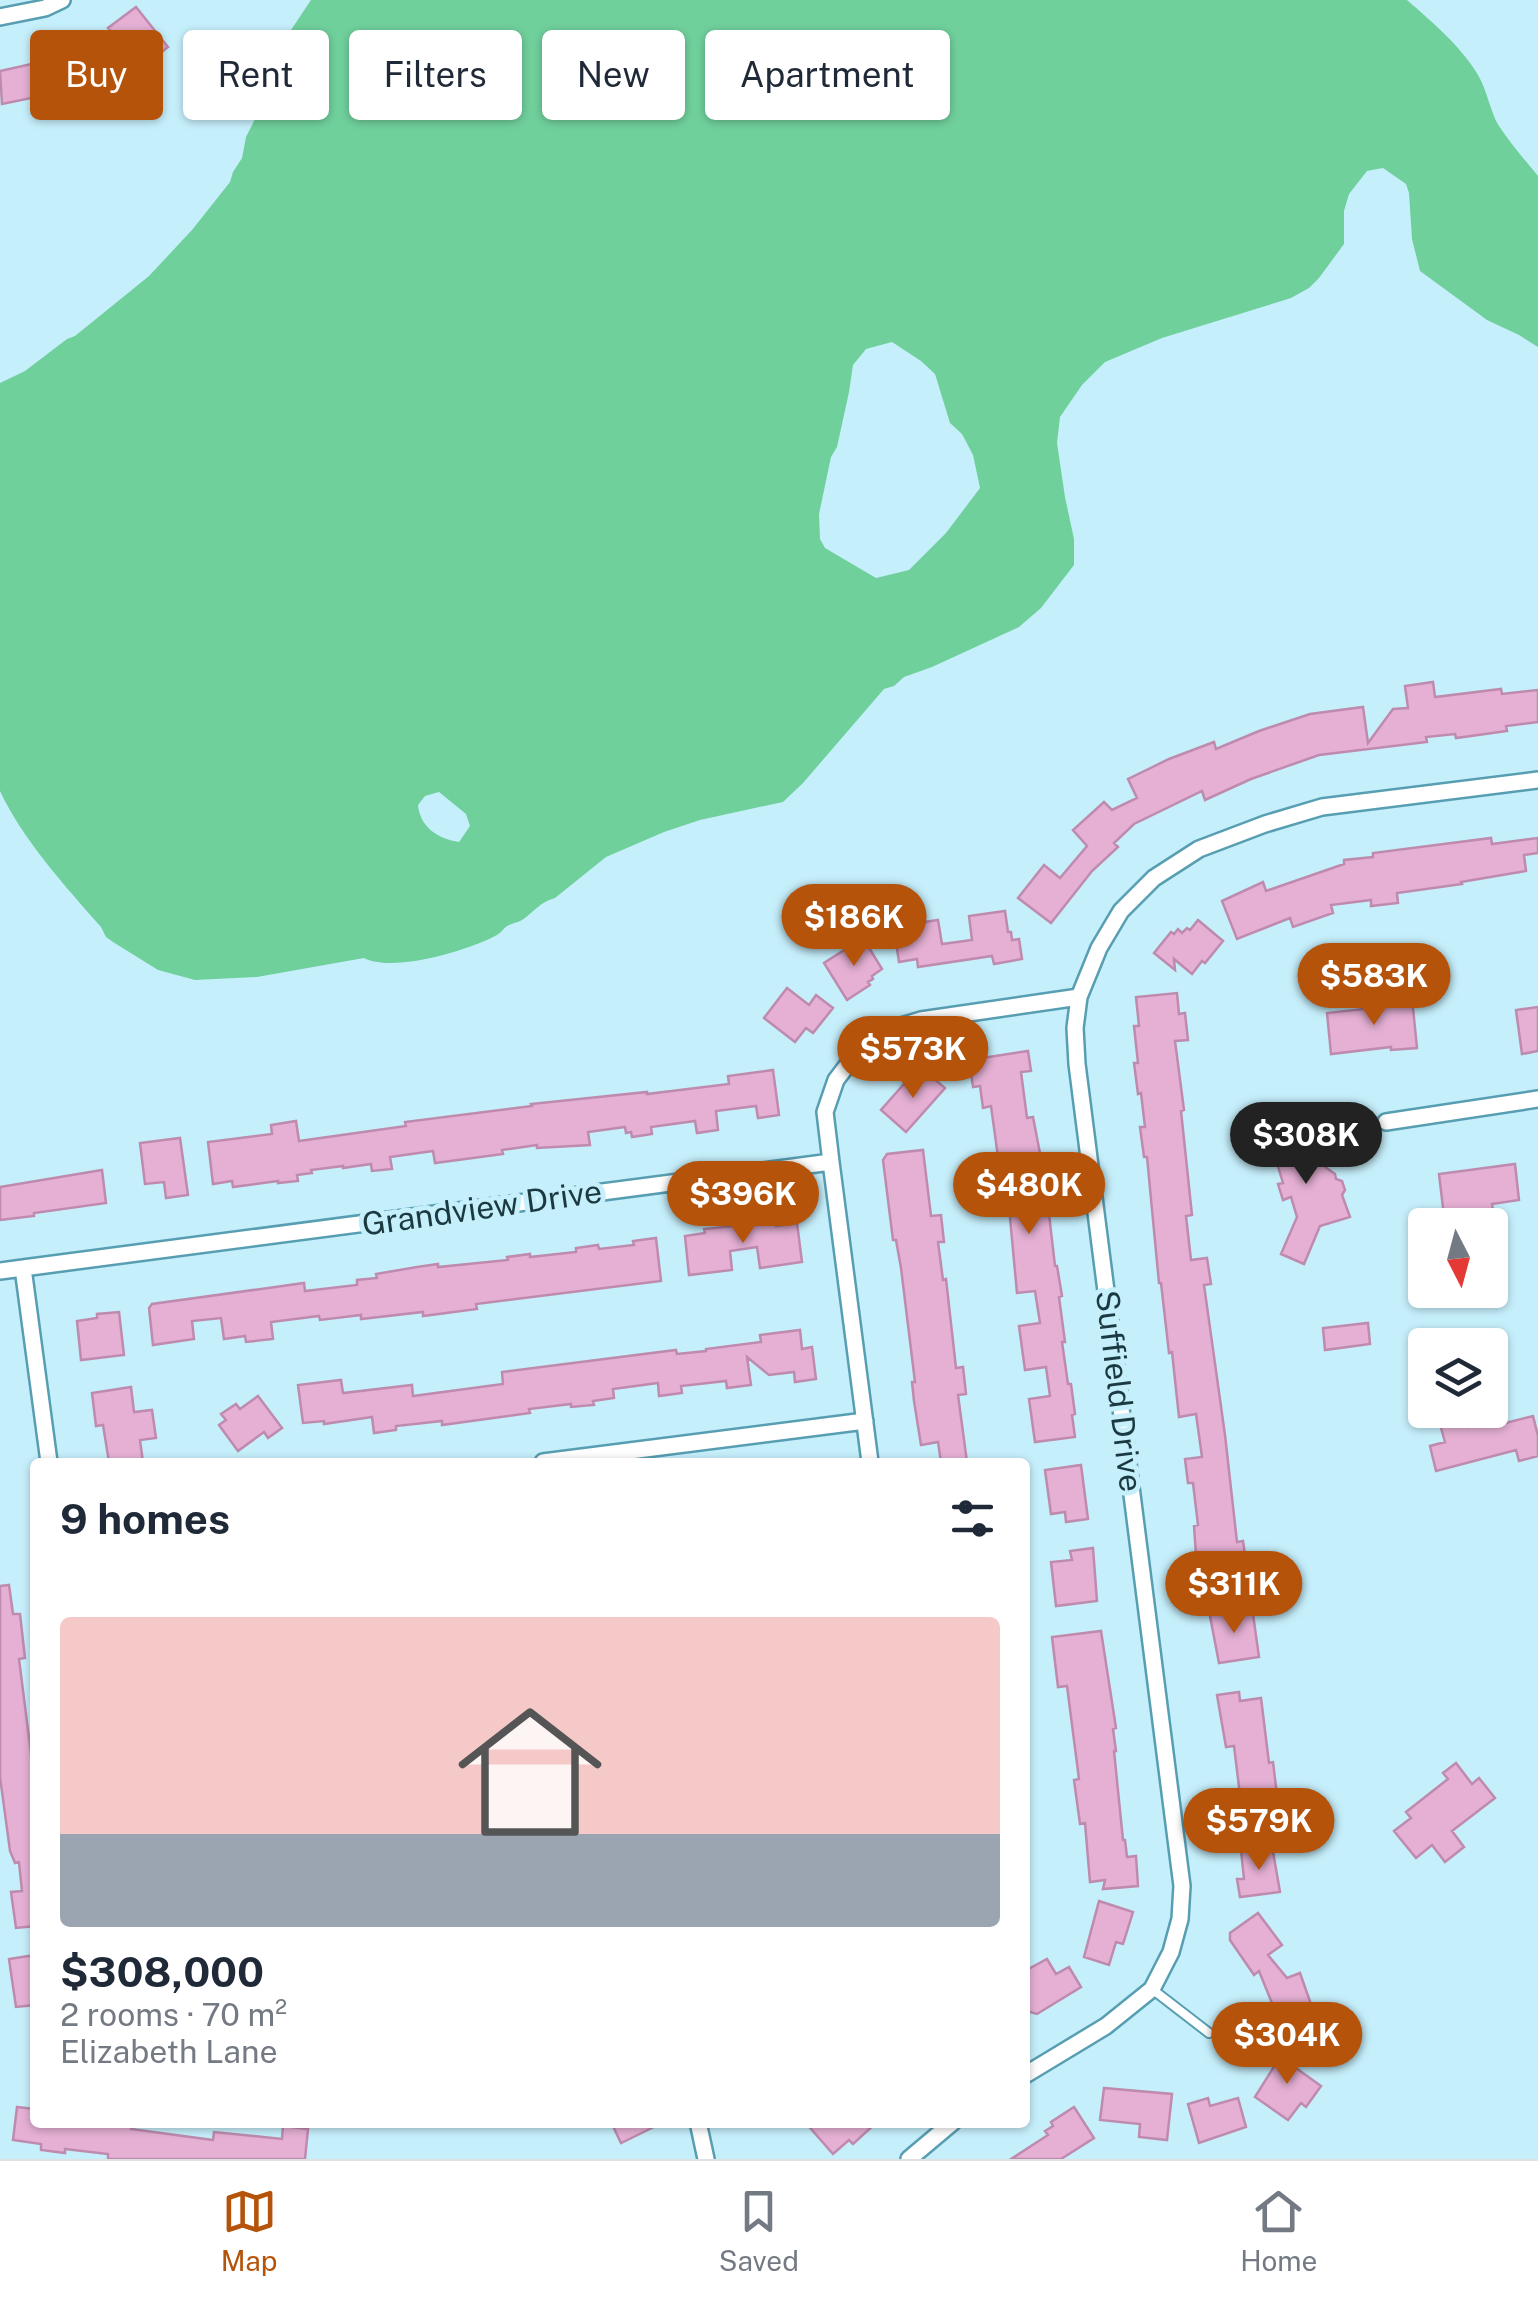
<!DOCTYPE html>
<meta charset="utf-8">
<style>
body{margin:0;font-family:"Public Sans",sans-serif;background:#f6f6f7;color:#1f2937;height:100vh;display:flex;flex-direction:column;font-size:38px;white-space:nowrap}
*{box-sizing:border-box;margin:0}
p{font-size:32px;color:#747a83}
.icon{flex:none;width:55px;height:55px;fill:none;stroke:currentColor;stroke-width:2;stroke-linecap:round;stroke-linejoin:round}
.map{position:relative;flex:1;overflow:hidden}
.sheet{position:absolute;left:30px;top:1458px;width:1000px;height:670px;display:flex;flex-direction:column;background:#fff;border-radius:10px;box-shadow:0 2px 8px #0004}
.sheet>*{flex:none}
.top-card{position:absolute;left:30px;top:30px;width:1000px;height:90px;display:flex;gap:20px}
.needle{width:65px;rotate:174deg}
.tools{position:absolute;left:1408px;top:1208px;display:grid;gap:20px}
.tools a{display:grid;place-items:center;width:100px;height:100px;border-radius:10px;background:#fff;box-shadow:0 2px 8px #0004;font-size:50px}
.price{position:absolute;translate:-50% -85px;padding:0 22px;border-radius:35px;background:#b45309;color:#fff;font-size:32px;line-height:65px;filter:drop-shadow(0 2px 5px #0008)}
.price::after{content:'';position:absolute;left:50%;top:60px;width:30px;height:22px;margin-left:-15px;background:inherit;clip-path:polygon(0 0,100% 0,50% 100%)}
.price.active{background:#222;color:#fff}
ul{padding:0;list-style:none}
li{display:grid;align-content:center;gap:20px;height:530px;padding:0 30px}
li+li{border-top:2px solid #e0e1e3}
li span{display:grid;place-items:center;height:310px;border-radius:10px;color:#555}
li>.icon{margin-inline-start:auto}
span .icon{width:180px;height:180px;fill:#fffc;stroke-width:1}
li b{font-size:42px}
h2{display:flex;justify-content:space-between;align-items:center;height:120px;padding:0 30px;font-size:42px}
.pill{padding:0 35px;border-radius:10px;background:#fff;box-shadow:0 2px 8px #0004;font-size:35px;line-height:90px}
.pill.active{background:#b45309;color:#fff}
.tabs{display:flex;justify-content:space-around;align-items:center;height:140px;border-top:2px solid #e0e1e3;background:#fff;font-size:28px;color:#747a83}
.tabs a{display:grid;justify-items:center;gap:5px}
.tabs .active{color:#b45309}
.map>svg:first-child{display:block}
.water{fill:#70d09c;fill-rule:evenodd}
.building{fill:#e5b0d4;stroke:#be8bae;stroke-width:2.5}
.lines{fill:none;stroke-linecap:round;stroke-linejoin:round}
.lane-casing{stroke:#589eb2;stroke-width:12}
.street-casing{stroke:#589eb2;stroke-width:20}
.lane{stroke:#fff;stroke-width:8}
.street{stroke:#fff;stroke-width:15}
.labels{text-anchor:middle;stroke-width:10;stroke-linejoin:round;paint-order:stroke}
.street-label{font-size:32px;fill:#1b3941;stroke:#c6effc}
</style>
<div class="map">
<svg width="1538" height="2159" viewBox="0 0 1538 2159">
<rect width="100%" height="100%" fill="#c6effc"/>
<path class="water" d="M 311,0 L 1407,0 C 1432,22 1461,46 1478,75 C 1487,90 1491,114 1499,126 C 1511,144 1524,159 1538,176 L 1538,347 L 1519,335 L 1487,320 L 1420,271 L 1412,239 L 1409,193 L 1406,184 L 1383,168 L 1367,171 L 1349,194 L 1344,211 L 1344,244 L 1319,278 L 1309,288 L 1291,298 L 1162,338 L 1105,362 L 1082,385 L 1060,417 L 1057,443 L 1065,497 L 1074,539 L 1074,565 L 1041,608 L 1019,627 L 932,667 L 904,677 L 894,686 L 884,689 L 803,783 L 783,802 L 700,820 L 664,832 L 606,857 L 555,898 C 540,902 534,912 522,920 C 517,923 512,923 507,926 C 503,929 500,934 495,936 C 467,951 392,973 364,958 L 257,977 L 195,980 L 158,970 L 113,942 L 106,937 L 101,927 C 65,886 23,840 0,791 L 0,383 L 25,371 L 67,339 L 75,336 L 149,276 L 192,230 L 230,182 L 233,172 L 242,158 L 246,137 L 258,113 L 267,66 ZM 892,342 L 921,361 L 935,374 L 950,423 L 962,434 L 973,455 L 980,488 L 946,533 L 909,570 L 876,578 L 825,548 L 820,539 L 819,514 L 831,457 L 837,447 L 849,392 L 853,365 L 866,349 ZM 439,792 L 466,814 L 470,826 L 459,842 C 438,839 420,827 418,805 L 425,796 Z"/>
<path class="building" d="M 136,7 L 168,47 L 137,71 L 140,74 L 115,94 L 82,53 L 111,31 L 108,28 Z
M 63,57 L 70,90 L 2,104 L 0,71 Z
M 1433,682 L 1435,697 L 1501,689 L 1502,694 L 1538,690 L 1538,722 L 1506,726 L 1507,731 L 1456,738 L 1455,734 L 1426,737 L 1427,742 L 1319,755 L 1251,779 L 1205,800 L 1202,791 L 1134,824 L 1114,843 L 1118,847 L 1092,871 L 1051,923 L 1018,898 L 1044,865 L 1060,878 L 1087,846 L 1073,830 L 1104,802 L 1112,810 L 1137,798 L 1128,779 L 1169,759 L 1214,742 L 1216,749 L 1259,731 L 1310,714 L 1363,707 L 1368,743 L 1393,709 L 1408,708 L 1405,686 Z
M 1491,838 L 1492,844 L 1538,838 L 1538,853 L 1524,855 L 1526,871 L 1461,882 L 1462,884 L 1397,893 L 1398,903 L 1371,906 L 1371,900 L 1331,905 L 1333,913 L 1293,927 L 1290,918 L 1237,939 L 1222,901 L 1263,882 L 1266,891 L 1344,864 L 1344,860 L 1373,857 L 1373,853 Z
M 1005,911 L 1008,932 L 1011,932 L 1012,940 L 1019,939 L 1022,959 L 994,964 L 992,956 L 918,967 L 917,959 L 899,962 L 894,929 L 904,927 L 904,925 L 938,920 L 942,944 L 972,940 L 969,916 Z
M 1198,920 L 1223,941 L 1205,963 L 1202,961 L 1192,974 L 1174,959 L 1175,970 L 1154,953 L 1171,932 L 1174,934 L 1178,929 L 1182,933 L 1187,928 L 1190,930 Z
M 863,938 L 882,969 L 872,976 L 873,979 L 868,982 L 870,985 L 847,1000 L 824,963 Z
M 787,988 L 809,1005 L 816,995 L 833,1008 L 813,1033 L 806,1028 L 795,1042 L 764,1018 Z
M 1177,993 L 1179,1014 L 1185,1013 L 1188,1040 L 1175,1041 L 1184,1110 L 1181,1111 L 1192,1215 L 1186,1216 L 1191,1260 L 1207,1258 L 1211,1284 L 1204,1285 L 1225,1435 L 1237,1542 L 1243,1541 L 1247,1568 L 1218,1571 L 1220,1581 L 1198,1584 L 1194,1526 L 1198,1525 L 1193,1483 L 1188,1483 L 1185,1459 L 1202,1457 L 1196,1414 L 1179,1417 L 1172,1352 L 1169,1353 L 1161,1283 L 1159,1283 L 1147,1157 L 1144,1157 L 1140,1127 L 1145,1127 L 1141,1093 L 1138,1094 L 1134,1063 L 1138,1063 L 1134,1026 L 1139,1026 L 1136,997 Z
M 1412,998 L 1417,1048 L 1391,1050 L 1391,1047 L 1331,1054 L 1327,1013 L 1373,1008 L 1373,1002 Z
M 1538,1007 L 1538,1051 L 1522,1054 L 1516,1010 Z
M 1028,1051 L 1031,1071 L 1021,1072 L 1027,1118 L 1033,1117 L 1043,1169 L 1030,1171 L 1036,1216 L 1049,1214 L 1055,1266 L 1057,1266 L 1062,1296 L 1059,1297 L 1065,1342 L 1062,1342 L 1068,1384 L 1071,1384 L 1075,1414 L 1072,1415 L 1075,1437 L 1035,1442 L 1029,1399 L 1050,1396 L 1046,1367 L 1025,1370 L 1019,1326 L 1040,1323 L 1035,1291 L 1017,1293 L 1009,1207 L 1005,1208 L 991,1106 L 983,1108 L 980,1086 L 973,1087 L 969,1060 Z
M 773,1070 L 779,1115 L 758,1118 L 756,1106 L 716,1111 L 718,1130 L 697,1133 L 695,1121 L 651,1127 L 652,1134 L 632,1137 L 631,1132 L 626,1133 L 625,1127 L 588,1132 L 590,1145 L 537,1148 L 537,1145 L 502,1150 L 503,1154 L 435,1163 L 433,1151 L 390,1157 L 392,1169 L 372,1171 L 371,1164 L 343,1168 L 343,1166 L 311,1170 L 312,1173 L 297,1175 L 298,1181 L 278,1183 L 278,1181 L 233,1187 L 232,1181 L 213,1184 L 208,1142 L 272,1134 L 271,1125 L 296,1121 L 299,1141 L 406,1126 L 405,1122 L 532,1106 L 531,1104 L 647,1092 L 647,1094 L 729,1084 L 728,1076 Z
M 924,1070 L 945,1088 L 906,1132 L 881,1110 L 904,1084 L 909,1088 Z
M 1306,1118 L 1321,1164 L 1335,1174 L 1336,1179 L 1342,1181 L 1345,1190 L 1342,1195 L 1350,1217 L 1320,1226 L 1304,1264 L 1281,1254 L 1297,1217 L 1291,1197 L 1283,1200 L 1278,1184 L 1283,1183 L 1267,1130 Z
M 180,1138 L 188,1195 L 166,1198 L 164,1182 L 145,1184 L 140,1143 Z
M 923,1150 L 931,1216 L 941,1215 L 944,1242 L 938,1242 L 943,1280 L 946,1279 L 956,1368 L 963,1367 L 966,1394 L 958,1395 L 967,1462 L 941,1462 L 938,1442 L 921,1445 L 914,1401 L 912,1382 L 915,1382 L 901,1268 L 896,1240 L 893,1240 L 883,1160 L 887,1154 Z
M 1515,1164 L 1519,1200 L 1492,1204 L 1493,1210 L 1444,1216 L 1439,1174 Z
M 102,1170 L 106,1203 L 34,1213 L 34,1216 L 0,1220 L 0,1187 Z
M 775,1222 L 776,1226 L 797,1223 L 802,1262 L 760,1268 L 757,1247 L 730,1251 L 732,1270 L 689,1275 L 685,1236 L 705,1233 L 704,1229 Z
M 656,1238 L 661,1281 L 476,1304 L 477,1309 L 423,1316 L 423,1312 L 361,1319 L 361,1315 L 320,1320 L 319,1316 L 271,1322 L 273,1339 L 246,1342 L 245,1336 L 224,1339 L 221,1318 L 192,1321 L 194,1339 L 153,1345 L 149,1308 L 152,1304 L 304,1283 L 305,1291 L 357,1285 L 357,1280 L 377,1278 L 376,1274 L 417,1267 L 438,1264 L 438,1267 L 508,1260 L 507,1257 L 530,1254 L 530,1257 L 576,1252 L 576,1248 L 598,1245 L 599,1249 L 634,1245 L 633,1241 Z
M 119,1312 L 124,1355 L 81,1360 L 77,1321 L 97,1318 L 97,1314 Z
M 1368,1323 L 1370,1344 L 1325,1350 L 1323,1328 Z
M 800,1330 L 802,1349 L 812,1347 L 816,1379 L 795,1382 L 794,1372 L 769,1375 L 747,1357 L 751,1385 L 727,1388 L 726,1381 L 681,1386 L 682,1393 L 659,1396 L 658,1383 L 613,1389 L 614,1398 L 593,1401 L 594,1405 L 571,1407 L 571,1404 L 529,1409 L 530,1413 L 442,1425 L 442,1421 L 396,1426 L 396,1430 L 374,1433 L 372,1417 L 324,1424 L 324,1421 L 303,1423 L 298,1385 L 341,1380 L 343,1393 L 412,1385 L 413,1396 L 503,1384 L 502,1372 L 676,1350 L 677,1354 L 706,1351 L 706,1349 L 761,1342 L 760,1335 Z
M 131,1387 L 134,1412 L 152,1410 L 156,1438 L 140,1440 L 143,1462 L 109,1462 L 103,1425 L 96,1426 L 92,1393 Z
M 258,1396 L 282,1428 L 268,1438 L 264,1432 L 238,1451 L 219,1425 L 226,1420 L 221,1414 L 236,1404 L 240,1409 Z
M 1436,1410 L 1465,1410 L 1469,1427 L 1493,1421 L 1494,1426 L 1533,1416 L 1538,1436 L 1538,1456 L 1519,1461 L 1516,1450 L 1436,1471 L 1430,1446 L 1445,1442 Z
M 1081,1465 L 1088,1519 L 1066,1522 L 1065,1512 L 1051,1514 L 1045,1470 Z
M 1093,1548 L 1097,1601 L 1056,1606 L 1051,1562 L 1072,1560 L 1070,1551 Z
M 9,1585 L 13,1614 L 20,1614 L 25,1658 L 19,1659 L 35,1785 L 35,1926 L 16,1928 L 11,1892 L 22,1891 L 19,1862 L 15,1863 L 10,1851 L 0,1777 L 0,1586 Z
M 1231,1608 L 1232,1616 L 1253,1614 L 1259,1657 L 1219,1663 L 1209,1611 Z
M 1101,1631 L 1116,1728 L 1113,1729 L 1116,1751 L 1114,1751 L 1123,1840 L 1125,1840 L 1127,1857 L 1136,1856 L 1138,1886 L 1103,1889 L 1105,1880 L 1090,1882 L 1085,1823 L 1080,1824 L 1074,1780 L 1079,1779 L 1067,1686 L 1058,1687 L 1052,1637 Z
M 1239,1692 L 1240,1701 L 1261,1698 L 1269,1763 L 1273,1762 L 1278,1803 L 1259,1805 L 1260,1814 L 1229,1818 L 1226,1797 L 1240,1795 L 1234,1746 L 1226,1747 L 1217,1695 Z
M 1456,1763 L 1472,1784 L 1479,1778 L 1495,1798 L 1452,1831 L 1464,1847 L 1445,1862 L 1432,1845 L 1416,1858 L 1394,1831 L 1411,1818 L 1406,1812 L 1448,1779 L 1443,1773 Z
M 1272,1846 L 1280,1892 L 1240,1897 L 1237,1879 L 1244,1879 L 1241,1850 Z
M 1099,1901 L 1133,1912 L 1123,1944 L 1116,1942 L 1109,1965 L 1084,1957 Z
M 1258,1913 L 1282,1945 L 1268,1955 L 1287,1978 L 1300,1973 L 1319,2027 L 1293,2037 L 1285,2016 L 1278,2018 L 1259,1971 L 1254,1975 L 1230,1940 L 1230,1933 Z
M 35,1955 L 35,2005 L 16,2007 L 9,1959 Z
M 1047,1959 L 1056,1974 L 1069,1967 L 1081,1987 L 1037,2014 L 1030,2012 L 1025,2003 L 1025,1971 Z
M 1285,2049 L 1301,2060 L 1296,2068 L 1321,2086 L 1306,2107 L 1301,2103 L 1288,2120 L 1255,2097 Z
M 1104,2088 L 1172,2094 L 1167,2140 L 1139,2137 L 1140,2124 L 1100,2120 Z
M 1208,2098 L 1210,2106 L 1238,2098 L 1246,2127 L 1199,2143 L 1188,2104 Z
M 17,2107 L 35,2109 L 35,2122 L 132,2122 L 131,2129 L 213,2140 L 214,2132 L 282,2139 L 283,2126 L 308,2129 L 305,2159 L 108,2159 L 108,2154 L 65,2149 L 65,2153 L 41,2150 L 41,2144 L 13,2140 Z
M 1074,2107 L 1094,2138 L 1061,2159 L 1011,2159 L 1048,2135 L 1045,2131 L 1053,2126 L 1051,2122 Z
M 611,2122 L 664,2122 L 621,2143 Z
M 805,2122 L 877,2122 L 853,2144 L 849,2140 L 833,2154 Z"/>
<g class="lines">
<g class="lane-casing">
<path id="lane" d="M 1152,1989 L 1209,2033"/>
</g>
<g class="street-casing">
<path id="street" d="M 0,17 L 45,8 L 62,0
M 1386,1122 L 1538,1099
M 831,1162 L 870,1462
M 23,1268 L 831,1162 L 825,1112 L 836,1080 L 858,1051 L 881,1032 L 921,1020 L 1079,997
M 0,1271 L 23,1268 L 49,1462
M 543,1462 L 865,1421
M 1025,2075 L 1106,2026 L 1152,1989 L 1171,1952 L 1180,1919 L 1182,1886 L 1077,1064 L 1075,1028 L 1079,997 L 1099,948 L 1121,911 L 1154,878 L 1199,849 L 1265,824 L 1322,807 L 1538,780
M 698,2122 L 706,2159
M 909,2159 L 953,2122"/>
</g>
<use href="#lane" class="lane"/>
<use href="#street" class="street"/>
</g>
<g class="labels">
<g class="street-label">
<text transform="translate(482 1208) rotate(-8)" y="11">Grandview Drive</text>
<text transform="translate(1119 1391) rotate(83)" y="11">Suffield Drive</text>
</g>
</g>
</svg>
<div class="tools">
<a><svg class="needle" viewBox="-14 -14 28 28"><path d="M0-13l5 13h-10z" fill="#e53935"/><path d="M0 13l5-13h-10z" fill="#747a83"/></svg></a>
<a><svg class="icon" aria-label="layers" viewBox="0 0 24 24"><path d="M12 4l9 5-9 5-9-5zM3 14l9 5 9-5"/></svg></a>
</div>
<b class="price" style="left:854px;top:969px">$186K</b>
<b class="price" style="left:1374px;top:1028px">$583K</b>
<b class="price" style="left:913px;top:1101px">$573K</b>
<b class="price active" style="left:1306px;top:1187px">$308K</b>
<b class="price" style="left:1029px;top:1237px">$480K</b>
<b class="price" style="left:743px;top:1246px">$396K</b>
<b class="price" style="left:1234px;top:1636px">$311K</b>
<b class="price" style="left:1259px;top:1873px">$579K</b>
<b class="price" style="left:1287px;top:2087px">$304K</b>
<div class="top-card">
<a class="pill active">Buy</a>
<a class="pill">Rent</a>
<a class="pill">Filters</a>
<a class="pill">New</a>
<a class="pill">Apartment</a>
</div>
<section class="sheet">
<h2>9 homes<svg class="icon" aria-label="filters" viewBox="0 0 24 24"><path d="M4 7h16M4 17h16"/><circle cx="9" cy="7" r="2"/><circle cx="15" cy="17" r="2"/></svg></h2>
<ul>
<li><span style="background:linear-gradient(#f6c9c9 70%,#9aa5b1 0)"><svg class="icon" aria-label="home" viewBox="0 0 24 24"><path d="M3 11l9-7 9 7M6 9v11h12V9"/></svg></span><div><b>$308,000</b><p>2 rooms · 70 m²</p><p>Elizabeth Lane</p></div></li>
</ul>
</section>
</div>
<nav class="tabs">
<a class="active"><svg class="icon" aria-label="map" viewBox="0 0 24 24"><path d="M3 6l6-2 6 2 6-2v14l-6 2-6-2-6 2zM9 4v14M15 6v14"/></svg>Map</a>
<a><svg class="icon" aria-label="saved" viewBox="0 0 24 24"><path d="M7 4h10v16l-5-4-5 4z"/></svg>Saved</a>
<a><svg class="icon" aria-label="home" viewBox="0 0 24 24"><path d="M3 11l9-7 9 7M6 9v11h12V9"/></svg>Home</a>
</nav>
